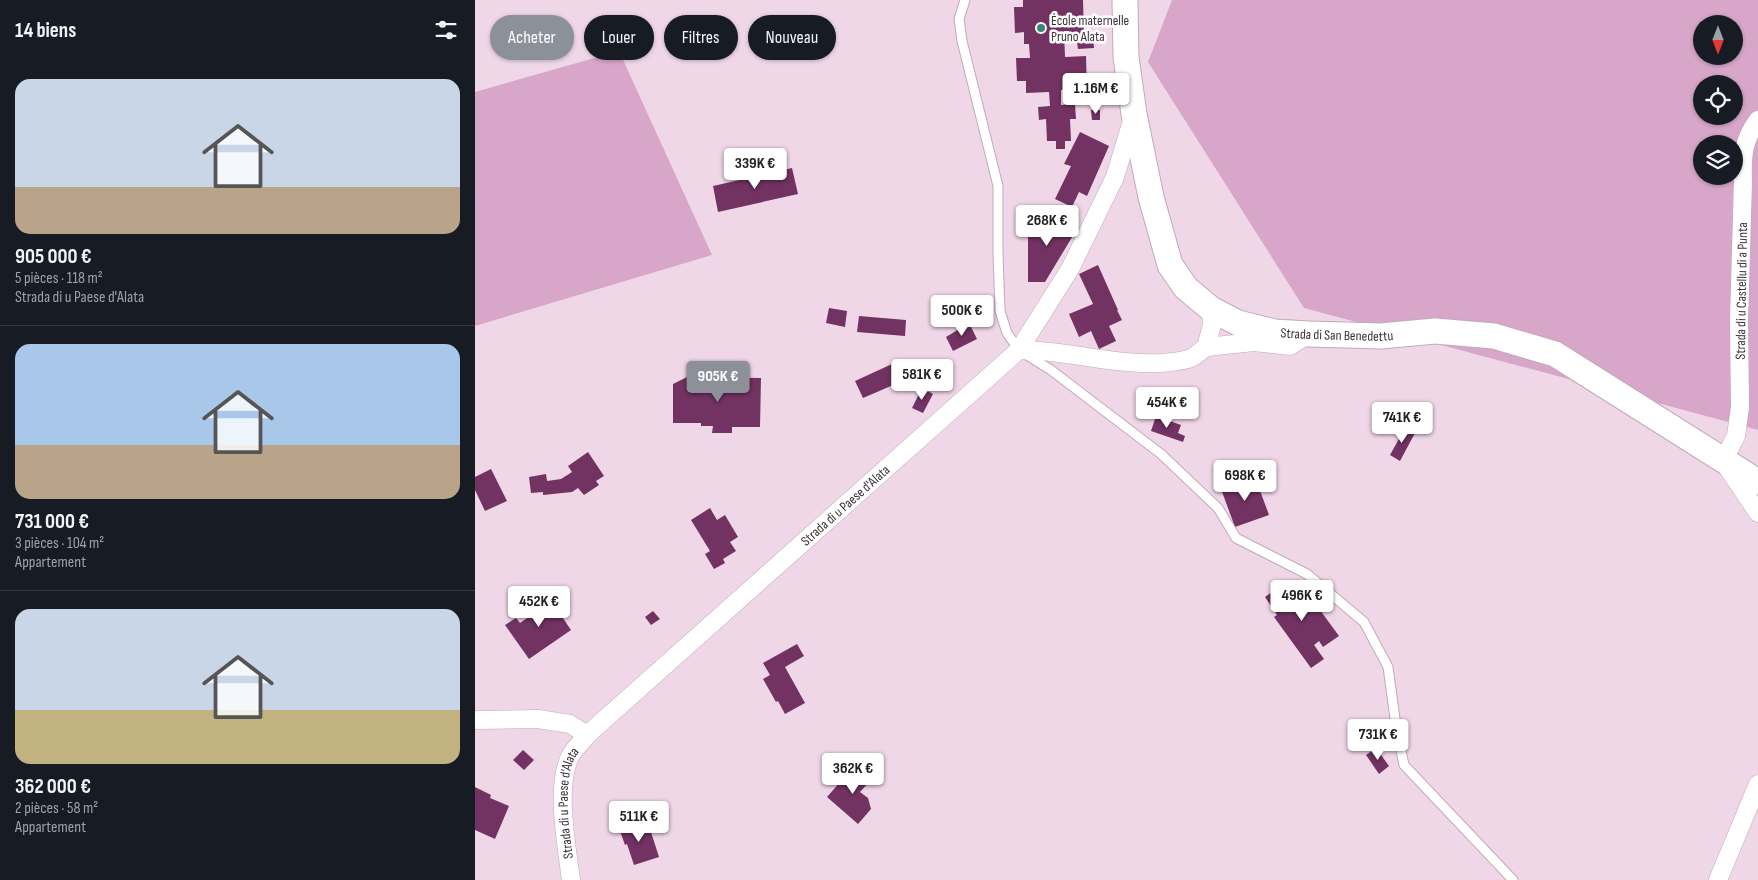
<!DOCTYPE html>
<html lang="fr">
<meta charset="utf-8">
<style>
body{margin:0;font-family:"Sofia Sans Condensed",sans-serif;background:#20242c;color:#f1f3f6;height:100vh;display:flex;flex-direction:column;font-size:19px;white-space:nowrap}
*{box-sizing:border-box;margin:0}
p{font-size:16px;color:#9ea1a6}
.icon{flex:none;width:28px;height:28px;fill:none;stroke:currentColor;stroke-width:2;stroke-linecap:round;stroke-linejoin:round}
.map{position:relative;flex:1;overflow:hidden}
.panel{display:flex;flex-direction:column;background:#171b24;width:475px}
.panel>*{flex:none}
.top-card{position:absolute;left:15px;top:15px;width:475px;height:45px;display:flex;gap:10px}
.needle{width:32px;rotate:180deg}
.controls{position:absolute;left:1218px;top:15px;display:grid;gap:10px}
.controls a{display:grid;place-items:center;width:50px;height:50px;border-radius:50%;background:#171b24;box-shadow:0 1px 4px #0004;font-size:25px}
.price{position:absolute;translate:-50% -42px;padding:0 11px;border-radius:5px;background:#fff;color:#222;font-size:16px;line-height:32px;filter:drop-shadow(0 1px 2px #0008)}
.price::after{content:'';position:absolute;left:50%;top:30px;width:15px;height:11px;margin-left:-8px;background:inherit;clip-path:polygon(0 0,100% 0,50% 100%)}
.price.current{background:#8c9099;color:#fff}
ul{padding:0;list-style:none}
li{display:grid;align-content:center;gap:10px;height:265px;padding:0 15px}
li+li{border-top:1px solid #363941}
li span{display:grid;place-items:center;height:155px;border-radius:15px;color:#555}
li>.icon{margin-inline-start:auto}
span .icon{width:90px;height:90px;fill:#fffc;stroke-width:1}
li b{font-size:21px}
h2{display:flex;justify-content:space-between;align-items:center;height:60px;padding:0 15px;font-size:21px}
.chip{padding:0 18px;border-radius:22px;background:#171b24;box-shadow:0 1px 4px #0004;font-size:18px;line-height:45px}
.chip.current{background:#8c9099;color:#fff}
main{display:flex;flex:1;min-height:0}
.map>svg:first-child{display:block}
.green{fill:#d7a6c8;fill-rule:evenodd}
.building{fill:#723262}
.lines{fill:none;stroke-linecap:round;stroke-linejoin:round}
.lane-casing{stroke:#c2aaba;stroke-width:11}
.street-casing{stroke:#c2aaba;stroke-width:19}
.secondary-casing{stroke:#c2aaba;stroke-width:27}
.lane{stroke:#fff;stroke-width:9}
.street{stroke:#fff;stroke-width:18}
.secondary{stroke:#fff;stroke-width:25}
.poi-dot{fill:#3c837f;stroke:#fff;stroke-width:2}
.labels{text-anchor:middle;stroke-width:5;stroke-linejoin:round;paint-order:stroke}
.poi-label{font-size:14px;fill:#3c3239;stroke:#fff;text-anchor:start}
.street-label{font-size:14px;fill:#3c3239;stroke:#fff}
</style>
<main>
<section class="panel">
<h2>14 biens<svg class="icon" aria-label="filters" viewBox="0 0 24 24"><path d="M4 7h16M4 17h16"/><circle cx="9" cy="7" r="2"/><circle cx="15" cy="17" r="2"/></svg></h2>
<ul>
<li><span style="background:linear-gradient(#c9d6e8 70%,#b9a48a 0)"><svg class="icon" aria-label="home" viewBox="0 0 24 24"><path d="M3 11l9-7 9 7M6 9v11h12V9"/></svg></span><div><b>905 000 €</b><p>5 pièces · 118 m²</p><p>Strada di u Paese d'Alata</p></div></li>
<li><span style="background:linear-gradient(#a9c7e8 65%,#b9a48a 0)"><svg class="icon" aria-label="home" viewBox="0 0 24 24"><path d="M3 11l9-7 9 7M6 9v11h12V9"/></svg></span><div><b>731 000 €</b><p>3 pièces · 104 m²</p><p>Appartement</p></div></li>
<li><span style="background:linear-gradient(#c9d6e8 65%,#c2b280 0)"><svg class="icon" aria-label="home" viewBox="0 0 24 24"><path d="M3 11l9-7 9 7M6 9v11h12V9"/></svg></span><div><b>362 000 €</b><p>2 pièces · 58 m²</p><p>Appartement</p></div></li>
</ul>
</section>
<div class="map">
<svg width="1283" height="880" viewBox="0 0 1283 880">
<rect width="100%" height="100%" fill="#f0d7e8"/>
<path class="green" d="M 697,0 L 1283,0 L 1283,430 L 829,308 L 673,62 ZM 1226,24 L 1259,24 L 1259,56 L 1226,56 ZM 1226,84 L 1259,84 L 1259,116 L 1226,116 ZM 1226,144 L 1259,144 L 1259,176 L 1226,176 Z
M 144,51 L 237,255 L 0,326 L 0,92 Z"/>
<path class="building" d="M 548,0 L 608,0 L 609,34 L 618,34 L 619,48 L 603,49 L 602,42 L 594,42 L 594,31 L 589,31 L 590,57 L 611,56 L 612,90 L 586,90 L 586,105 L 600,104 L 601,119 L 595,119 L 596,141 L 590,141 L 590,149 L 581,149 L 581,141 L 572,141 L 571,119 L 564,120 L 563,107 L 575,106 L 574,92 L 551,93 L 551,81 L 542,81 L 541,58 L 555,58 L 554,44 L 549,44 L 549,32 L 540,33 L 539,7 L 548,7 Z
M 616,110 L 625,110 L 625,120 L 617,120 Z
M 605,132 L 634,146 L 612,196 L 604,192 L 597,207 L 580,199 L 596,166 L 589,164 Z
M 317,168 L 323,194 L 243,212 L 238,186 Z
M 568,212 L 602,229 L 570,282 L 553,282 L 553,235 L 560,235 L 560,223 L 568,223 Z
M 623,265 L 643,310 L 642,310 L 647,320 L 634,326 L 641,341 L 624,349 L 616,331 L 604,337 L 594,314 L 618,304 L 604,274 Z
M 354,308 L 372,311 L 370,327 L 351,323 Z
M 384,316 L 431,320 L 430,336 L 382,332 Z
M 494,323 L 502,339 L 478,351 L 471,337 Z
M 417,364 L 419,369 L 422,367 L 430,385 L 425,387 L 423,383 L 388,398 L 380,381 Z
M 212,377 L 286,378 L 285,427 L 257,427 L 257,433 L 237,433 L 238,426 L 226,426 L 226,423 L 198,423 L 198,384 Z
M 447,388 L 458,394 L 448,413 L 437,408 Z
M 681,416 L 706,425 L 703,433 L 710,436 L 708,442 L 676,431 Z
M 930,428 L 940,433 L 925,461 L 915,455 Z
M 113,452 L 129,476 L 121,481 L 124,485 L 109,495 L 103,488 L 97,492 L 68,495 L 68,492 L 56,493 L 54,477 L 71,474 L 72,481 L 86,479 L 97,472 L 93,466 Z
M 16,469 L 32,501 L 10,511 L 0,490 L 0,477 Z
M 780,477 L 794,515 L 760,527 L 746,489 Z
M 235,508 L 242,520 L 250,515 L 263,537 L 255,542 L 261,551 L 248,559 L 250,563 L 239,569 L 230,554 L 235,551 L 216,520 Z
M 826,584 L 864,636 L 848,647 L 844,641 L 839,645 L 849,659 L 836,668 L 799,617 L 802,615 L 790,597 L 807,585 L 812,593 Z
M 73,596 L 96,630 L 54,659 L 30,625 L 41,618 L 45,623 L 62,611 L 58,606 Z
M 178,611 L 185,619 L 176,625 L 170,617 Z
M 322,644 L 329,656 L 310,667 L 330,703 L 310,714 L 303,701 L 301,702 L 288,679 L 295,675 L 288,663 Z
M 901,748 L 914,766 L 904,774 L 891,755 Z
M 48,750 L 59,760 L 49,770 L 38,760 Z
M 381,764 L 397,779 L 385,792 L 393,798 L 396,809 L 383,824 L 352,797 Z
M 0,787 L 16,795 L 15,798 L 34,806 L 20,839 L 0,830 Z
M 167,822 L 169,830 L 175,829 L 184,857 L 159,865 L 152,844 L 150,845 L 144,828 Z"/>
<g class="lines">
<g class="lane-casing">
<path id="lane" d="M 490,0 L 484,19 L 487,41 L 523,186 L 523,253 L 525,311 L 532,333 L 544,350 L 576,370 L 686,454 L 743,508 L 761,538 L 832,574 L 889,622 L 913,667 L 921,726 L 929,765 L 1038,880"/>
</g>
<g class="street-casing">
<g id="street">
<path d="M 1283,120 C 1268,140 1267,157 1268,181 L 1264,320 L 1265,407 L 1261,436 L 1248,461 L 1283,513"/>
<path d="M 731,347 L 779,342 L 815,346 L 834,334"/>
<path d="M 544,350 C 591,350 637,365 685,363 C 695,362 706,362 716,358 C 721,356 727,350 731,347 L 737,325 L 736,309"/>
<path d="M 0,720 L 63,719 L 95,724 L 112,735"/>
<path id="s1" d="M 96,880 C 92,847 79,782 97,753 C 101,747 108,741 112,735 L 544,350 L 595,269 L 640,177 L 659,114"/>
<path d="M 1243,880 L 1283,784"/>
</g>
</g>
<g class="secondary-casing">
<g id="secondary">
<path id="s2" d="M 650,0 L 651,57 L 659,114 L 676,197 L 695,265 L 711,288 L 736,309 L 763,323 L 799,332 L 834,334 L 906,336 L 960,331 L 1019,336 L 1080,354 L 1283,482"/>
</g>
</g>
<use href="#lane" class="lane"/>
<use href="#street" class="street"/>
<use href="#secondary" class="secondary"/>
</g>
<circle class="poi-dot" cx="566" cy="28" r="5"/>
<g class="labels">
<g class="poi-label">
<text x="576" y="25">École maternelle<tspan x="576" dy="16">Pruno Alata</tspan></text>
</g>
<g class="street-label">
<text transform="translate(1266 291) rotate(-89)" y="5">Strada di u Castellu di a Punta</text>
<text dy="5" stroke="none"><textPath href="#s2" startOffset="461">Strada di San Benedettu</textPath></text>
<text dy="5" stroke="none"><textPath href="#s1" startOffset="498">Strada di u Paese d'Alata</textPath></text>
<text dy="5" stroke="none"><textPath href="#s1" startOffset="78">Strada di u Paese d'Alata</textPath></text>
</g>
</g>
</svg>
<div class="controls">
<a><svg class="needle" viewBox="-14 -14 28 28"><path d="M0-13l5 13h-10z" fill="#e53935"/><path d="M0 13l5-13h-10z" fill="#9ea1a6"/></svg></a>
<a><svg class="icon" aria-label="locate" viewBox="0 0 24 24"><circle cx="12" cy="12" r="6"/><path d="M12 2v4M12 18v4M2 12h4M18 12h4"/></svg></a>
<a><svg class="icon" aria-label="layers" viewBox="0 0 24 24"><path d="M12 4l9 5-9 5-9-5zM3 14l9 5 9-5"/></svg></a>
</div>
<b class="price" style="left:621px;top:115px">1.16M €</b>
<b class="price" style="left:280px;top:190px">339K €</b>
<b class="price" style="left:572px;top:247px">268K €</b>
<b class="price" style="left:487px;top:337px">500K €</b>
<b class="price" style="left:447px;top:401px">581K €</b>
<b class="price current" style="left:243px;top:403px">905K €</b>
<b class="price" style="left:692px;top:429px">454K €</b>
<b class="price" style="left:927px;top:444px">741K €</b>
<b class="price" style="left:770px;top:502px">698K €</b>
<b class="price" style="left:827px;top:622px">496K €</b>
<b class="price" style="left:64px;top:628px">452K €</b>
<b class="price" style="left:903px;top:761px">731K €</b>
<b class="price" style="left:378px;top:795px">362K €</b>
<b class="price" style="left:164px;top:843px">511K €</b>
<div class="top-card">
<a class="chip current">Acheter</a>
<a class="chip">Louer</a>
<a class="chip">Filtres</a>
<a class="chip">Nouveau</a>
</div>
</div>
</main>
